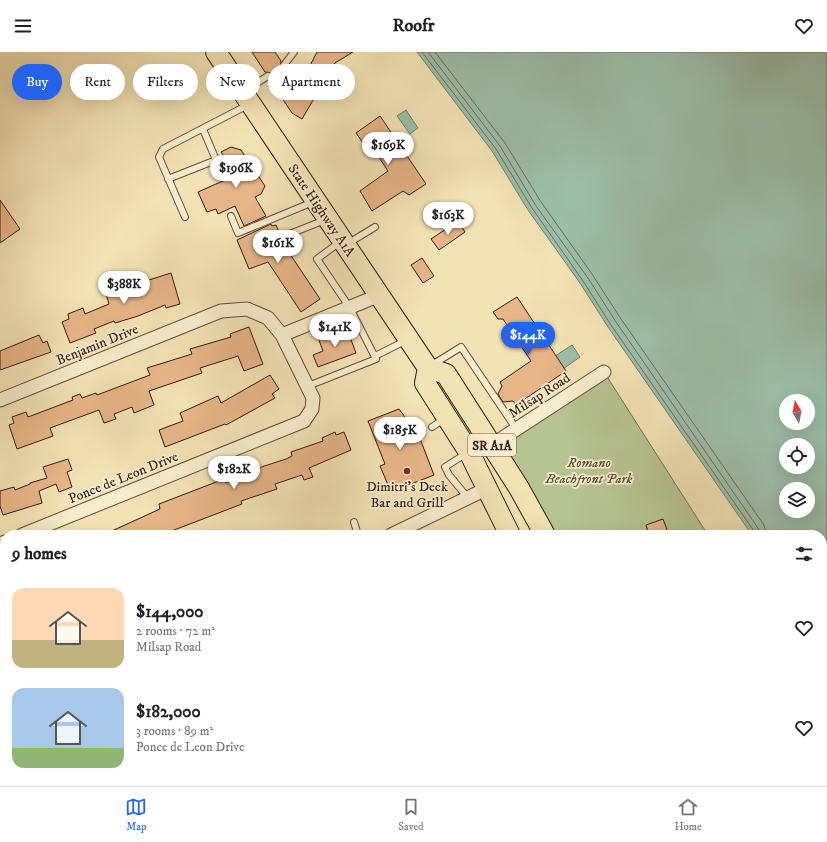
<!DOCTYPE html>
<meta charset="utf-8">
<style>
body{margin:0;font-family:"IM FELL DW Pica",serif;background:#f2f2f2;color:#202124;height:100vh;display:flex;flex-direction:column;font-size:15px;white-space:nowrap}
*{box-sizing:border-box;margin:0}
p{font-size:13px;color:#757577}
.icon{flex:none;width:22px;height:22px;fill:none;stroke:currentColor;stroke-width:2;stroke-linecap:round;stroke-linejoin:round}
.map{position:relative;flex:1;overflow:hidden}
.panel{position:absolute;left:0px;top:478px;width:827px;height:256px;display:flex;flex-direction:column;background:#fff;border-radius:16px 16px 0 0;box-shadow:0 4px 16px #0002}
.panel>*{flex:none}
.top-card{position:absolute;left:12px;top:12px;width:400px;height:36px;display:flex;gap:8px}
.needle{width:26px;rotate:350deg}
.tools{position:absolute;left:779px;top:342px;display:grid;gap:8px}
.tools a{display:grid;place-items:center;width:36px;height:36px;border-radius:50%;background:#fff;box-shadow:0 4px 16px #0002;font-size:20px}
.price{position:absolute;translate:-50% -34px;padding:0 9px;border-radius:14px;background:#fff;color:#222;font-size:13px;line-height:26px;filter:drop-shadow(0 1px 2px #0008)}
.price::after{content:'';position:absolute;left:50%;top:24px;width:12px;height:9px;margin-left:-6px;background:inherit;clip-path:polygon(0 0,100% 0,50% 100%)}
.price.active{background:#2563eb;color:#fff}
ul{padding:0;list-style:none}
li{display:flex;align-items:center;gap:12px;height:100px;padding:0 12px}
li span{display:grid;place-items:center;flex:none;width:112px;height:80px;border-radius:12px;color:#555}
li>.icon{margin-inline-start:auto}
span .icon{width:48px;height:48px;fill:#fffc;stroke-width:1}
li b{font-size:17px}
h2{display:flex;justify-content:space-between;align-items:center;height:48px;padding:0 12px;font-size:17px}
.tag{padding:0 14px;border-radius:18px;background:#fff;box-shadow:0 4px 16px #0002;font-size:14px;line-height:36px}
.tag.active{background:#2563eb;color:#fff}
header{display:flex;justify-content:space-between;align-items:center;height:52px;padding:0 12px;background:#fff;font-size:18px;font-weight:800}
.tabs{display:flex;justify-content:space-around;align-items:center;height:56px;border-top:1px solid #e0e0e0;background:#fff;font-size:11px;color:#757577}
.tabs a{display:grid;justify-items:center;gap:2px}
.tabs .active{color:#2563eb}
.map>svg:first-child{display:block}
.green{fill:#b6c491;stroke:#766f50}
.water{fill:#9cbea9;stroke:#737c6b;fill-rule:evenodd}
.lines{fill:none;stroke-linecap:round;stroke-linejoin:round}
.shore{stroke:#696c5c;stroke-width:1}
.building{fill:#e7b588;stroke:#361a0e}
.lane-casing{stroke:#654c38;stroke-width:8}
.street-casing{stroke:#654c38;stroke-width:15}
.primary-casing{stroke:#361a0e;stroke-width:22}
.lane{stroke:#f7ecce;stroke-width:6}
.street{stroke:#f7ecce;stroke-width:13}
.primary{stroke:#f3e2b4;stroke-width:20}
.poi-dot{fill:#8f2418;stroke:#f7ecce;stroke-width:1.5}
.labels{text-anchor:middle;stroke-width:3.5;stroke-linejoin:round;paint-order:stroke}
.shield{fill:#f7ecce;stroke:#705948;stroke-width:1}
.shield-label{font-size:13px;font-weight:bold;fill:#361a0e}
.street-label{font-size:14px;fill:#361a0e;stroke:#f7ecce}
.park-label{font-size:14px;font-style:italic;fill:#5c4d35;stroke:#f7ecce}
.poi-label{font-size:14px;fill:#361a0e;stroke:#f7ecce}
</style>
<header><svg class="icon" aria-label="menu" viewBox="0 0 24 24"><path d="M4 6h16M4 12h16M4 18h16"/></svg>Roofr<svg class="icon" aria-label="heart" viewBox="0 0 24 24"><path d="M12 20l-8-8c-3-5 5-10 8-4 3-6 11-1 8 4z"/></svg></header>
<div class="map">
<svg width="827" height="734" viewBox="0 0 827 734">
<rect width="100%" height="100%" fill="#f3e2b4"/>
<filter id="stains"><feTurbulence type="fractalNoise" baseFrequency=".005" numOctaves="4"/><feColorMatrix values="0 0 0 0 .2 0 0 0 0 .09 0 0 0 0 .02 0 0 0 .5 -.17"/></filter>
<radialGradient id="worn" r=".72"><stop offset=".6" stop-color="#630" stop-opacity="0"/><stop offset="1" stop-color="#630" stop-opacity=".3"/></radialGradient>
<path class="green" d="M 604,320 L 708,483 L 545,483 L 506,399 L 517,378 Z"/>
<path class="water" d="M 417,0 L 827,0 L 827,601 L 822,592 L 822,483 L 752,483 L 608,275 L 580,231 L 528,158 L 492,99 ZM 786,349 L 808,349 L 808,371 L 786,371 ZM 786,393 L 808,393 L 808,415 L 786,415 ZM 786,437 L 808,437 L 808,459 L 786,459 Z
M 406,58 L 418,76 L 410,82 L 397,64 Z
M 572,293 L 580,305 L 560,319 L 552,306 Z"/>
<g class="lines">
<path class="shore" d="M 422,0 L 496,97 L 532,156 L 583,229 L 611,273 L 754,479 L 755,483
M 428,0 L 500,94 L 536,154 L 588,226 L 616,270 L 758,476 L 760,483
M 435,0 L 505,91 L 541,150 L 592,222 L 621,267 L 764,473 L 766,483"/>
</g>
<path class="building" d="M 252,0 L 275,0 L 281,9 L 280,15 L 283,17 L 287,17 L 299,35 L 317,0 L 353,0 L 335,11 L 302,67 L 292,61 L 270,28 L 272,24 L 272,21 L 265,20 Z
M 380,64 L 426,132 L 409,143 L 403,139 L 372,159 L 360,139 L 388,119 L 370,92 L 366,95 L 356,81 Z
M 231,95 L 241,98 L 265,134 L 261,142 L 255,145 L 266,164 L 244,174 L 235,154 L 218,162 L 216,157 L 207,160 L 198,140 L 225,128 L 220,117 L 225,106 L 221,100 Z
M 0,148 L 20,177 L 0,191 Z
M 458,169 L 465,180 L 439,198 L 431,187 Z
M 271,172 L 272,174 L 276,173 L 289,204 L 290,202 L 320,247 L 301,260 L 268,210 L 249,217 L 237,188 Z
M 422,206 L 434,224 L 423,231 L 411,213 Z
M 171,221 L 180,252 L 166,256 L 165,253 L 138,264 L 115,271 L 114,269 L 94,277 L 96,281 L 70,291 L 62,270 L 69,267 L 68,262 L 83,256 L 85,262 L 109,252 L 104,235 L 138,226 L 138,227 L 147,224 L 149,228 Z
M 517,245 L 566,319 L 516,353 L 513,349 L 503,350 L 498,342 L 502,334 L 500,330 L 531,309 L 503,267 L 498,267 L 493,260 Z
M 249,275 L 263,312 L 244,319 L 238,304 L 200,316 L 202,321 L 149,339 L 154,353 L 134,361 L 132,355 L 114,362 L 116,367 L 104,371 L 99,358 L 50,376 L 53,384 L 17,397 L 9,373 L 14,371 L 12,365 L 26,360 L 28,365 L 73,348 L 72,345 L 80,342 L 82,346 L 96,341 L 97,343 L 150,323 L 147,316 L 192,302 L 190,297 L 231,285 L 230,282 Z
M 347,277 L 356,301 L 318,315 L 313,303 L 323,299 L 319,288 Z
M 39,283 L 43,291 L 47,289 L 51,300 L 0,318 L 0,299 Z
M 270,323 L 279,337 L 272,342 L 275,346 L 226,373 L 225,372 L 165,395 L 159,378 L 183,369 L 180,361 L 218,344 L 221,351 Z
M 399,357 L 419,384 L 434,423 L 391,440 L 380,414 L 385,412 L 368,369 Z
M 335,380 L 336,383 L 344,380 L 351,398 L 309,416 L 313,425 L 304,428 L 302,423 L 275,432 L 277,437 L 241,449 L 242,452 L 161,483 L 103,483 L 160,457 L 159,452 L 224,427 L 226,431 L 247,422 L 246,420 L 286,407 L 292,404 L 291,400 L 323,389 L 322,386 Z
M 68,407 L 72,418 L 67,420 L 72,435 L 59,440 L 56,432 L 39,439 L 42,451 L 3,463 L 0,454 L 0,439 L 14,435 L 15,438 L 30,432 L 30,431 L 47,426 L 43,415 Z
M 663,467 L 669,483 L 649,483 L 646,473 Z"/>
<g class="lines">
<g class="lane-casing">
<path id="lane" d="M 284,13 L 294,0
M 244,39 L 268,24
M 168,127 L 216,108 L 203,77
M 231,164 L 238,181 L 313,150
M 185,165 L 159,105 L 163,97 L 248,53
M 287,183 L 325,168
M 347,192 L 375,175
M 375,304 L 405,289
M 432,313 L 461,295 L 517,378
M 308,334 L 376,307 L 350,256 L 317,207 L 340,190
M 432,375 L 444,367
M 467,401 L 445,415 L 449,423 L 468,446
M 354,470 L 358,483
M 687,729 L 690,734
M 422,733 L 428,729
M 707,734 L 714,729"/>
</g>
<g class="street-casing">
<path id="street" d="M 282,283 L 380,243
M 0,348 L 221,259 L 247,257 L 268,266 L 282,283 L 313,346 L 312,357 L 304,369 L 22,483
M 492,393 L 604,320
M 391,483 L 488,436
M 0,492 L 5,490
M 0,651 L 5,649
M 247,729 L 250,734"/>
</g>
<g class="primary-casing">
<path id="primary" d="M 216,0 L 428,316
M 428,316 L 446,322 L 519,436 L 545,483
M 428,316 L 425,331 L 469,400 L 510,483
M 615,729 L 617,734
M 652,729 L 654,734"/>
</g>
<use href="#lane" class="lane"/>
<use href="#street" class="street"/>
<use href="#primary" class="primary"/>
</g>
<circle class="poi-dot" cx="407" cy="419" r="4"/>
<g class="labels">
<rect class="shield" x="468" y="382" width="48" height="22" rx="3"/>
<g class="shield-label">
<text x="492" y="398">SR A1A</text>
</g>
<g class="street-label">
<text transform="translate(322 158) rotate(56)" y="5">State Highway A1A</text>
<text transform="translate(97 292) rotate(-22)" y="5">Benjamin Drive</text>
<text transform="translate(539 343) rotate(-33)" y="5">Milsap Road</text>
<text transform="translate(123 425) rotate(-22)" y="5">Ponce de Leon Drive</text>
</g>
<g class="park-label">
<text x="589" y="415">Romano<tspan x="589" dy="16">Beachfront Park</tspan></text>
</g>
<g class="poi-label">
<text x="407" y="439">Dimitri's Deck<tspan x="407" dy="16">Bar and Grill</tspan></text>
</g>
</g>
<rect width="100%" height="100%" filter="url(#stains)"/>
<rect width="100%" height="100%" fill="url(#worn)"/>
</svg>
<div class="tools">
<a><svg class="needle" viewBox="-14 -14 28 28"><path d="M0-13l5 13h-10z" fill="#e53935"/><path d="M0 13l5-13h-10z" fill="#757577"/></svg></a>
<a><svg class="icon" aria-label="locate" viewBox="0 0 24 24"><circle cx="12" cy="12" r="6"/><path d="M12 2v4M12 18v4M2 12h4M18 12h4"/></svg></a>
<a><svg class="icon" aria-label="layers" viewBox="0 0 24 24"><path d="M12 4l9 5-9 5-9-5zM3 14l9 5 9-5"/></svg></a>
</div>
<b class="price" style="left:388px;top:114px">$169K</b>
<b class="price" style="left:236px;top:137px">$196K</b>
<b class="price" style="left:448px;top:184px">$163K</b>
<b class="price" style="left:278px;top:212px">$161K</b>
<b class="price" style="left:124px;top:253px">$388K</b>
<b class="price" style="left:335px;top:296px">$141K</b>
<b class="price active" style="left:528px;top:304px">$144K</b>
<b class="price" style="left:400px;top:399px">$185K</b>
<b class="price" style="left:234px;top:438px">$182K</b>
<div class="top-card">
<a class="tag active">Buy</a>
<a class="tag">Rent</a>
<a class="tag">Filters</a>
<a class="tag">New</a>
<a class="tag">Apartment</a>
</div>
<section class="panel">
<h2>9 homes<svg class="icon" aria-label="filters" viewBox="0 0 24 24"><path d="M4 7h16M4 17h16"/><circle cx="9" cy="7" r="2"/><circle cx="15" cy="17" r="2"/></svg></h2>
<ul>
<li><span style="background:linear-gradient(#ffd9b3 65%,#c2b280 0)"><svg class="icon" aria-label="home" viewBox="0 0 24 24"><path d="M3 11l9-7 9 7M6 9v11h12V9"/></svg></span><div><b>$144,000</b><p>2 rooms · 72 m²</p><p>Milsap Road</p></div><svg class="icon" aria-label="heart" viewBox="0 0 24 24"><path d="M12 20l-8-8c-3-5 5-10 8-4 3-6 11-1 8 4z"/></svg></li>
<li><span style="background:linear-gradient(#a9c7e8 75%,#8fb573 0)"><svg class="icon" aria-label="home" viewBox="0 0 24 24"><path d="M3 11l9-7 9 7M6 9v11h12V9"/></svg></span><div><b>$182,000</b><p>3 rooms · 89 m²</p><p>Ponce de Leon Drive</p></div><svg class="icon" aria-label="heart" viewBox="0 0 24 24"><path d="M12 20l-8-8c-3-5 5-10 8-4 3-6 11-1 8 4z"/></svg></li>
</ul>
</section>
</div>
<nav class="tabs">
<a class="active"><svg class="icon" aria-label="map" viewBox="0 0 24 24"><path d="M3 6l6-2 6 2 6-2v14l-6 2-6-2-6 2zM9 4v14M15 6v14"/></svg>Map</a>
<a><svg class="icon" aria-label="saved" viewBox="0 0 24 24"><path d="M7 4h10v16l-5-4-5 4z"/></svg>Saved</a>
<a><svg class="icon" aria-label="home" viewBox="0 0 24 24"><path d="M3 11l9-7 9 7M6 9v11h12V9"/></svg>Home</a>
</nav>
